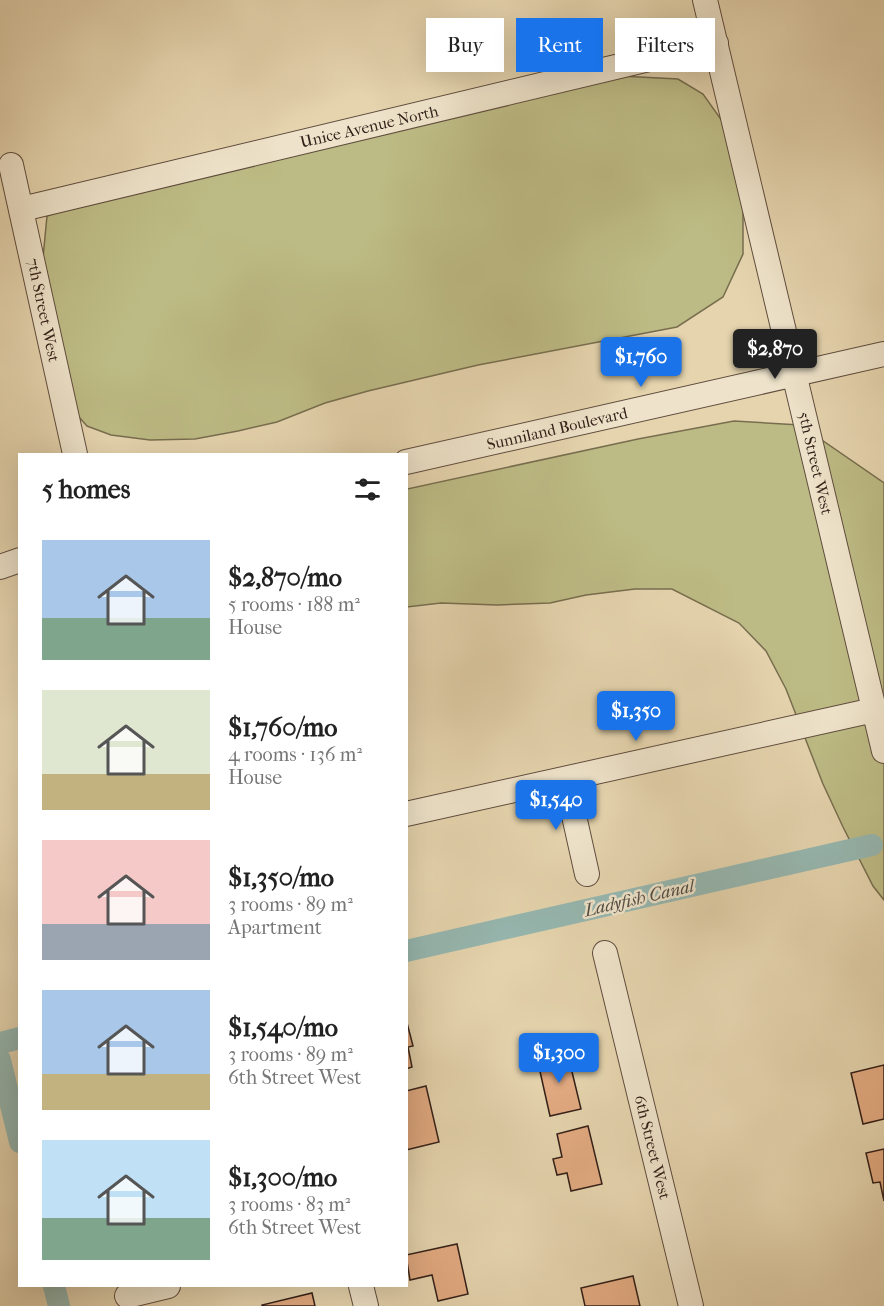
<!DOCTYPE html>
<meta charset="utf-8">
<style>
body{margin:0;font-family:"IM FELL French Canon",serif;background:#f6f6f6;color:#222;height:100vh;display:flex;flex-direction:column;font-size:22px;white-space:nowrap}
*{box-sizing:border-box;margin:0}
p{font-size:20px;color:#767676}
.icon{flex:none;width:33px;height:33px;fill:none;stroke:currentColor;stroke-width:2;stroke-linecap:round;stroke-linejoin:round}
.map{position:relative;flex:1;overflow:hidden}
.sheet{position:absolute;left:18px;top:453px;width:390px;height:834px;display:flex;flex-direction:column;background:#fff;border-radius:0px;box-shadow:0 6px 24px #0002}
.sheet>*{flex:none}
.hud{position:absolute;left:426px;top:18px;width:368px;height:54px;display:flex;gap:12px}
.price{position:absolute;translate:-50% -51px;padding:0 14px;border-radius:6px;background:#1a73e8;color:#fff;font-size:20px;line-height:39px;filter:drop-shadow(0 2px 3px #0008)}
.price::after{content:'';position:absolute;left:50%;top:36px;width:18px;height:14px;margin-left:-9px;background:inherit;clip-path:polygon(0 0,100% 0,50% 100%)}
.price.current{background:#222;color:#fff}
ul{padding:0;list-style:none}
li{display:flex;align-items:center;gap:18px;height:150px;padding:0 24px}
li span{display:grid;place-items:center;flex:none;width:168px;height:120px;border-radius:0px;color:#555}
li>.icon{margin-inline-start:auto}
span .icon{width:72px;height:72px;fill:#fffc;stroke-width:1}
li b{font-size:26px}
h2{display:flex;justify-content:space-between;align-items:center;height:72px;padding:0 24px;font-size:26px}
.pill{padding:0 21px;border-radius:0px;background:#fff;box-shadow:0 6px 24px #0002;font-size:21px;line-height:54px}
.pill.current{background:#1a73e8;color:#fff}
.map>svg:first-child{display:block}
.green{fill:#bdbb85;stroke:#786e4f;stroke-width:1.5}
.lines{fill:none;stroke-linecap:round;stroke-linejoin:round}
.canal{stroke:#96b7b0;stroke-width:22}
.building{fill:#e2aa81;stroke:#332019;stroke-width:1.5}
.street-casing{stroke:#604d3e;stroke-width:26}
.street{stroke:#eee3ca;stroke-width:24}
.labels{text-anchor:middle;stroke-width:5;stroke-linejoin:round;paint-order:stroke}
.street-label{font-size:16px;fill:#332019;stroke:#eee3ca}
.water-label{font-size:18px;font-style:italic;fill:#514d46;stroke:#eee3ca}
</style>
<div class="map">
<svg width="884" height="1306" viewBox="0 0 884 1306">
<rect width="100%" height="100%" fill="#e5d4ae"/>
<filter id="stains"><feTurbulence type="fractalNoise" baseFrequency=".00333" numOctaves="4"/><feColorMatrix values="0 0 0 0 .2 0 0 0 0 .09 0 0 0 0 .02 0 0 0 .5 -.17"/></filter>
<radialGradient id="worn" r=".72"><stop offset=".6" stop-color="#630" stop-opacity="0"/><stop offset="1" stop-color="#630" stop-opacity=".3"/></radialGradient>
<path class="green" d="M 620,76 L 678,79 L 703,94 L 725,125 L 743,194 L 743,254 L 723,297 L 677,327 L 478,365 L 368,391 L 325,403 L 277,422 L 238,431 L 195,439 L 150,440 L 111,435 L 87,426 L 71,408 L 40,289 L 47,216 L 89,201 Z
M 734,421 L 800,425 L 884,483 L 884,900 L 873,886 L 843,827 L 823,784 L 786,689 L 766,651 L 739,623 L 672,589 L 635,589 L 586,595 L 550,603 L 497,605 L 441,603 L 407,607 L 407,489 L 638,439 Z"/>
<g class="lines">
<path class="canal" d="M 406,951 L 872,845
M 0,1043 L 20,1038
M 0,1060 L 20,1142
M 54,1286 L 59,1306"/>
</g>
<path class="building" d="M 406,1019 L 413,1046 L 408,1047 L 412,1067 L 406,1069 Z
M 567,1051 L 581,1109 L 550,1116 L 537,1058 Z
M 884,1065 L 884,1119 L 863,1124 L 851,1073 Z
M 426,1086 L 439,1142 L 406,1150 L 406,1091 Z
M 588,1126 L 602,1184 L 571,1191 L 567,1173 L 557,1175 L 553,1159 L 562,1157 L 557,1134 Z
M 884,1149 L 884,1201 L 880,1182 L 873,1183 L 866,1153 Z
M 457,1244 L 468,1294 L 438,1301 L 432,1275 L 410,1280 L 406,1255 Z
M 633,1276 L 640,1306 L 585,1306 L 581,1288 Z
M 312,1293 L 315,1306 L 262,1306 L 262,1305 Z"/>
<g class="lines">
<g class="street-casing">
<path id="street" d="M 705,0 L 884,751
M 11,165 L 75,454
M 22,209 L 716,43
M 406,462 L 884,354
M 0,567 L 20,560
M 566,780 L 587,874
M 406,814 L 874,710
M 605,953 L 691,1306
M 361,1286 L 366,1306
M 127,1296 L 168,1286"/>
</g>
<use href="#street" class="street"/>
</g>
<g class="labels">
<g class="street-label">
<text transform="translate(369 126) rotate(-13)" y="6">Unice Avenue North</text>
<text transform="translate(44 310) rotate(78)" y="6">7th Street West</text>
<text transform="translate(557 428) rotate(-13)" y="6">Sunniland Boulevard</text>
<text transform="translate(816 463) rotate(77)" y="6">5th Street West</text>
<text transform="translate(653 1147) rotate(76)" y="6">6th Street West</text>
</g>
<g class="water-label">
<text transform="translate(639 898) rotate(-13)" y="6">Ladyfish Canal</text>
</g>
</g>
<rect width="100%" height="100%" filter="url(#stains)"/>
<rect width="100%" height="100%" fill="url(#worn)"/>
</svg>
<b class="price current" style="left:775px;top:380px">$2,870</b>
<b class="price" style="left:641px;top:388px">$1,760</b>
<b class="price" style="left:636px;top:742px">$1,350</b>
<b class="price" style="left:556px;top:831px">$1,540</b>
<b class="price" style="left:559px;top:1084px">$1,300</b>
<div class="hud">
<a class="pill">Buy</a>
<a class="pill current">Rent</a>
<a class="pill">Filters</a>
</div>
<section class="sheet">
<h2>5 homes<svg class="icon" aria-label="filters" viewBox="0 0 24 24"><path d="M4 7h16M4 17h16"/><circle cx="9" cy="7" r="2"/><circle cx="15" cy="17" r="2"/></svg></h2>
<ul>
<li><span style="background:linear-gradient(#a9c7e8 65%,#7fa58c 0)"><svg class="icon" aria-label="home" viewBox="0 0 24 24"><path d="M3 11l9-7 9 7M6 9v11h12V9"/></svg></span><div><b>$2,870/mo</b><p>5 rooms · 188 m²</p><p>House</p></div></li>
<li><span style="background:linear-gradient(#dfe7d0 70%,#c2b280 0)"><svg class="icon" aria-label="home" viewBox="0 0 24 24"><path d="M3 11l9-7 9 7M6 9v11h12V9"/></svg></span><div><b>$1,760/mo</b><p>4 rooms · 136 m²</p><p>House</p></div></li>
<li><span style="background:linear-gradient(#f6c9c9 70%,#9aa5b1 0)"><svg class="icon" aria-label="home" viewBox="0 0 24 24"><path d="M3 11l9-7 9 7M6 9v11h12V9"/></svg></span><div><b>$1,350/mo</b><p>3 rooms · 89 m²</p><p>Apartment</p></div></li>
<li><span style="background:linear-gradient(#a9c7e8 70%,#c2b280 0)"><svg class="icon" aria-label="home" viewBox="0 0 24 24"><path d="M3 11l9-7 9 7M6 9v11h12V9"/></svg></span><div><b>$1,540/mo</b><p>3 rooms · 89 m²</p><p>6th Street West</p></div></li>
<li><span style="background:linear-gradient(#bfe0f5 65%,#7fa58c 0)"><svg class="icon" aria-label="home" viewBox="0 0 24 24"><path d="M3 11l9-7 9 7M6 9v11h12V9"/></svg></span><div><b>$1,300/mo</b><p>3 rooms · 83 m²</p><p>6th Street West</p></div></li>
</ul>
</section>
</div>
